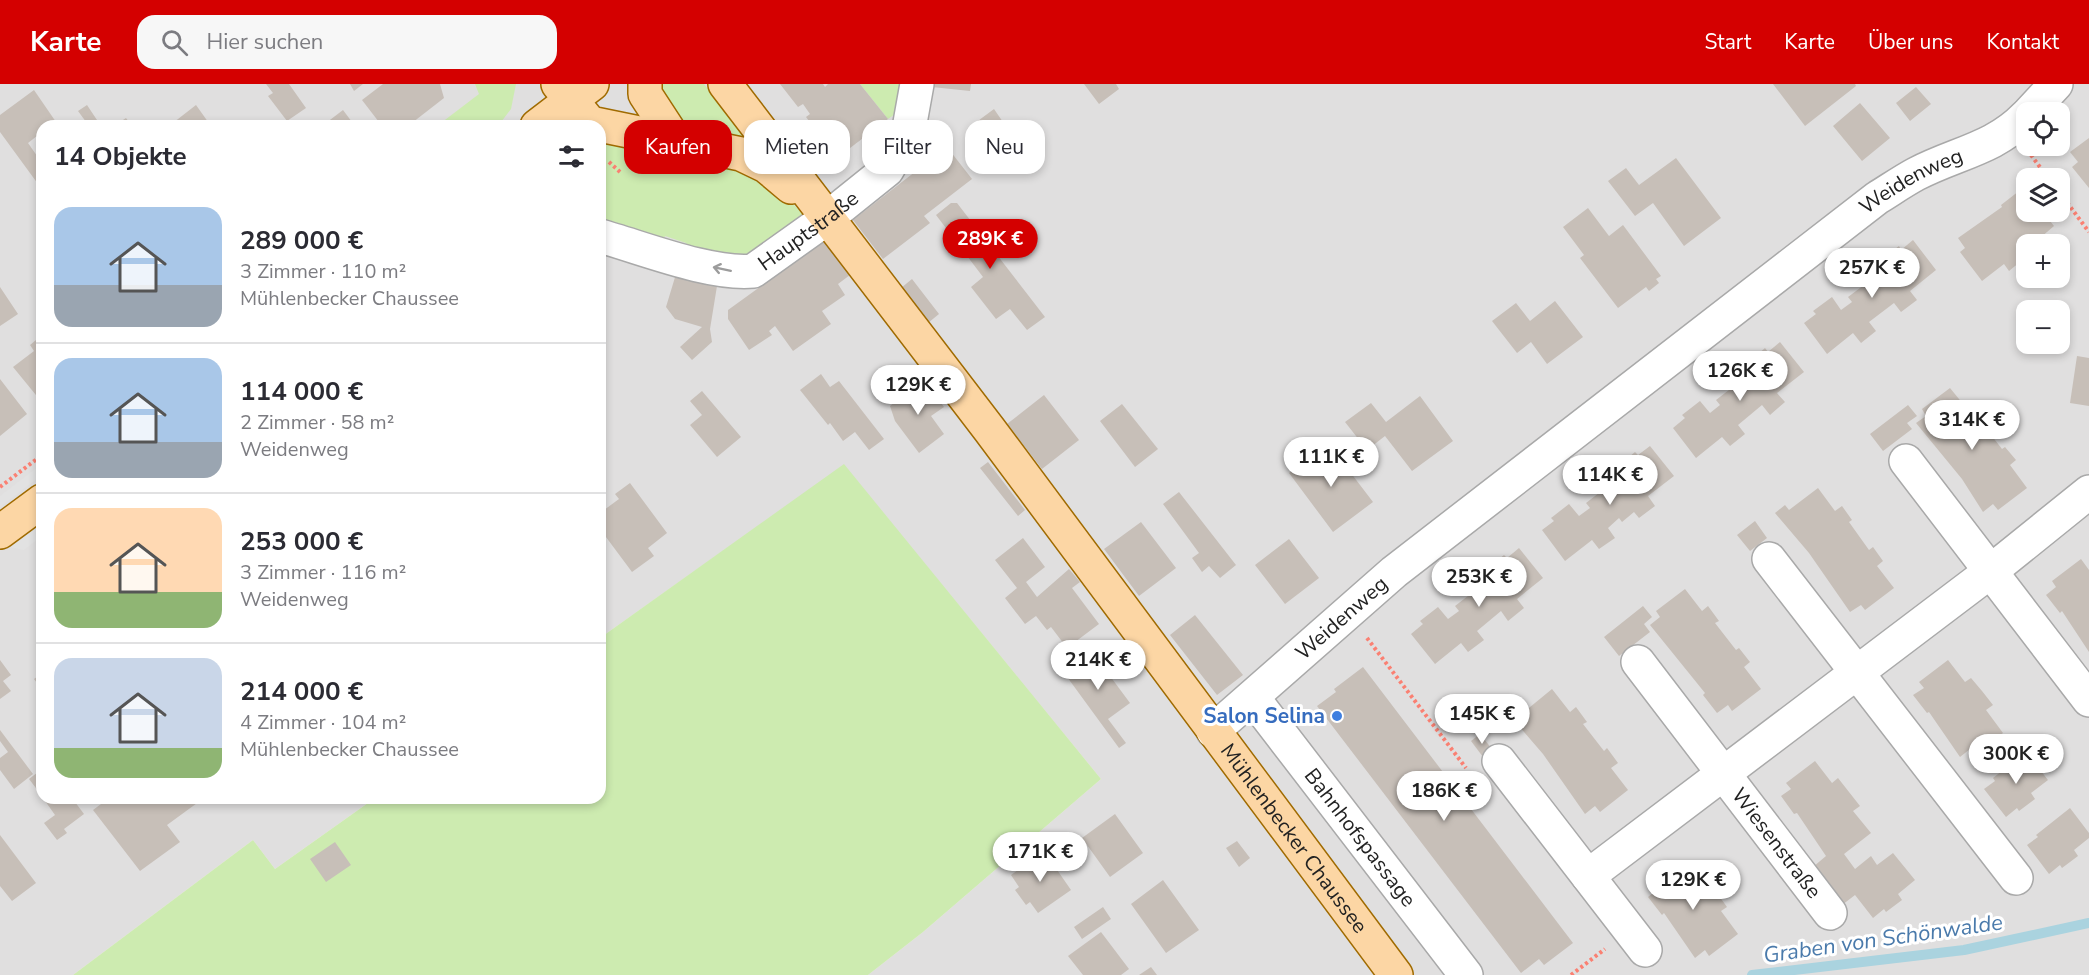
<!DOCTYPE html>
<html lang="de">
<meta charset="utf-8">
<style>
body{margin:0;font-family:"Nunito Sans",sans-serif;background:#f7f7f7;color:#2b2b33;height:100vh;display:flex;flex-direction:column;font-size:22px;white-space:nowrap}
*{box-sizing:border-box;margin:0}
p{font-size:20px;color:#7c7c81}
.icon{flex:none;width:33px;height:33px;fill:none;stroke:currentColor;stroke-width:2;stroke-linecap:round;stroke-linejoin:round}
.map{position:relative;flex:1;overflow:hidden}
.details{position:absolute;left:36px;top:36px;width:570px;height:684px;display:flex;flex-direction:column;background:#fff;border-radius:18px;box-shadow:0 3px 9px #0003}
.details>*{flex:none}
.top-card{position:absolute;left:624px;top:36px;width:570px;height:54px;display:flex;gap:12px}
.controls{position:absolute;left:2016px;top:18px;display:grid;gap:12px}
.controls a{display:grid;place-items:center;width:54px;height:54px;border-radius:12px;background:#fff;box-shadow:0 3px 9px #0003;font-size:30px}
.price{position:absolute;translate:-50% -51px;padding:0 14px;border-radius:21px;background:#fff;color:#222;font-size:20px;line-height:39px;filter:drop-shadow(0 2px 3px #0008)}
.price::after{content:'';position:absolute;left:50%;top:36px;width:18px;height:14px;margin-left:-9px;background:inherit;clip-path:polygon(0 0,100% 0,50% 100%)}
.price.active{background:#d40000;color:#fff}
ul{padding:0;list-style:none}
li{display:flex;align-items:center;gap:18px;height:150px;padding:0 18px}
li+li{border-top:2px solid #e1e1e2}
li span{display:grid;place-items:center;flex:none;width:168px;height:120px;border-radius:18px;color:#555}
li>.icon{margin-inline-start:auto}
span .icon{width:72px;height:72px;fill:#fffc;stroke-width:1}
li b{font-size:26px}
h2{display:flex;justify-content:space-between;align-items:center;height:72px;padding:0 18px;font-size:26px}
.tag{padding:0 21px;border-radius:18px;background:#fff;box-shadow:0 3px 9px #0003;font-size:21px;line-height:54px}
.tag.active{background:#d40000;color:#fff}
header{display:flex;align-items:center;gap:36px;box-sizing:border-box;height:84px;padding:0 30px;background:#d40000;color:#fff}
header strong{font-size:28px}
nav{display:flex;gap:33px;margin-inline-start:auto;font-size:21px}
.search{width:420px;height:54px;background:#f7f7f7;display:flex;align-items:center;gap:15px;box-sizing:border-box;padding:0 21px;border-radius:18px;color:#7c7c81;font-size:22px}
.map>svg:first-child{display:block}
.residential{fill:#e0dfdf;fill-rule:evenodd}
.grass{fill:#cdebb0}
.parking{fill:#e2e2e2}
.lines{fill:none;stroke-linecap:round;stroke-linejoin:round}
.stream{stroke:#aad3df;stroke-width:10}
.building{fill:#c7bfb8}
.minor-casing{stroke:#a9a9a9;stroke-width:36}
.major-casing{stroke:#a06b00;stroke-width:36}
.path{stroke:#fa8072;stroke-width:4;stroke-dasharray:3 3;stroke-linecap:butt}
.minor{stroke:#fff;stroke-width:33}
.major{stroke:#fcd6a4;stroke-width:33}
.oneway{stroke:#9c9c9c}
.shop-dot{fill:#3f7fe0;stroke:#fff;stroke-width:2}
.labels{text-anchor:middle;stroke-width:6;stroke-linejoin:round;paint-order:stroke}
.street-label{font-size:21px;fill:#222;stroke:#fff}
.shop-label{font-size:21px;font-weight:bold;fill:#366cbe;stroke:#fff;text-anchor:end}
.water-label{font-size:22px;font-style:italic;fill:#4a7aab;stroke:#fff}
</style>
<header>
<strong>Karte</strong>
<div class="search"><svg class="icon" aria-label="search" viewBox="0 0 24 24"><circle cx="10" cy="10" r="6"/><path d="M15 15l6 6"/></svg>Hier suchen</div>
<nav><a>Start</a><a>Karte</a><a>Über uns</a><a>Kontakt</a></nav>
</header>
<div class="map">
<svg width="2089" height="891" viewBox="0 0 2089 891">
<rect width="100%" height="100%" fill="#f2efe9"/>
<path class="residential" d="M 0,0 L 2089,0 L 2089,891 L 868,891 L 923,848 L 1101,695 L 844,381 L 600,554 L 600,42 L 42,42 L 42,714 L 375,714 L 275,785 L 253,756 L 73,891 L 0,891 ZM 2026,28 L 2060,28 L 2060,62 L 2026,62 ZM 2026,94 L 2060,94 L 2060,128 L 2026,128 ZM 2026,160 L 2060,160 L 2060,194 L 2026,194 ZM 2026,226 L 2060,226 L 2060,260 L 2026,260 Z"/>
<path class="grass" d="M 475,0 L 516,0 L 511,25 L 498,42 L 437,42 L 479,10 Z
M 660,0 L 704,0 L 741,46 L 742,53 L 736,58 C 698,50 672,41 660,0 Z
M 860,0 L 900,0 L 895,30 L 888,35 Z
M 600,56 L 765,92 L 804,131 L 747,181 L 695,171 L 686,159 L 665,152 L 661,163 L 600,146 Z
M 844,380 L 1101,695 L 923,848 L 868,891 L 73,891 L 253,756 L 275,785 L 375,714 L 600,714 L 600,554 Z"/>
<path class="parking" d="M 39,382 L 42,382 L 42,391 L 0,423 L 0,412 Z
M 42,439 L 42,452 L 24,466 L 10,463 Z"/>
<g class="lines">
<path class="stream" d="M 1752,891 L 1964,866 L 2089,839"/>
</g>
<path class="building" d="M 266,0 L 289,0 L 306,24 L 287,37 L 268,12 L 273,9 Z
M 350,0 L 363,0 L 354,7 Z
M 440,0 L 444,14 L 408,42 L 382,42 L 362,16 L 383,0 Z
M 780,0 L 823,0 L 825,3 L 828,0 L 860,0 L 888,35 L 837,74 L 806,33 L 810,30 L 803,20 L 798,23 Z
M 932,0 L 971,0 L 970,7 L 932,3 Z
M 1084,0 L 1116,0 L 1119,5 L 1099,20 Z
M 1773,0 L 1855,0 L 1856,2 L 1805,42 Z
M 1916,3 L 1931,20 L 1910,37 L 1896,19 Z
M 34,6 L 56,38 L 50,42 L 42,42 L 42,48 L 28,59 L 42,79 L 39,83 L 42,87 L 42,98 L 38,100 L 0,48 L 0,31 Z
M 1860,19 L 1890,54 L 1862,77 L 1833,42 Z
M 87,21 L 101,42 L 89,42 L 78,27 Z
M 196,21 L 211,42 L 169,42 Z
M 994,25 L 1018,60 L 1002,72 L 992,60 L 988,64 L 967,45 Z
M 343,26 L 355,42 L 322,42 Z
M 126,34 L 132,42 L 114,42 Z
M 2089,54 L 2089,104 L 2072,83 L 2078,78 L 2070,68 Z
M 947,63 L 972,95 L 924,132 L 930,139 L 883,175 L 853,136 Z
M 1676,74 L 1721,134 L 1684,162 L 1653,119 L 1635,132 L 1608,97 L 1626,84 L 1639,101 Z
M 2019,107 L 2026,117 L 2026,128 L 2043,128 L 2054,142 L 2033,160 L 2026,160 L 2026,173 L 2009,187 L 2004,180 L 1982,197 L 1960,168 L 1965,164 L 1958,154 L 2002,123 L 2001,121 Z
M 951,119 L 957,119 L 1045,233 L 1027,246 L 1010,225 L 996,235 L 971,203 L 983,193 L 936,131 Z
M 1588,124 L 1609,152 L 1623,141 L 1661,192 L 1656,195 L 1659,199 L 1649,207 L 1646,203 L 1618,224 L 1580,174 L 1584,171 L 1563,143 Z
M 829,153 L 854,188 L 838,200 L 845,211 L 822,227 L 831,240 L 793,267 L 775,242 L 769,247 L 772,251 L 749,266 L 728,235 L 728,226 Z
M 1913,156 L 1936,186 L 1910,207 L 1917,216 L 1901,228 L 1894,219 L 1869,238 L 1876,247 L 1861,259 L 1853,249 L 1827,270 L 1804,239 L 1816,230 L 1813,227 L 1832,213 L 1841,226 L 1852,218 L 1848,213 L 1876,192 L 1879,197 L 1890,189 L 1880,176 L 1899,162 L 1901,166 Z
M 676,190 L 717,202 L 710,245 L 712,258 L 692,276 L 680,263 L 702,243 L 675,235 L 666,223 Z
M 912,195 L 939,230 L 928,239 L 901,204 Z
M 0,203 L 18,230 L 0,242 Z
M 1555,217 L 1583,253 L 1547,280 L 1531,258 L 1517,269 L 1492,237 L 1516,219 L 1530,237 Z
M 42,251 L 42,315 L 40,316 L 13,283 L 34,267 L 30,261 Z
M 1780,258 L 1804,288 L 1777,309 L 1785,318 L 1770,331 L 1762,321 L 1738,341 L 1745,350 L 1730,362 L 1722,353 L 1696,374 L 1673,344 L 1685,334 L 1682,331 L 1700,317 L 1710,329 L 1720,321 L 1716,316 L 1743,295 L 1747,300 L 1758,292 L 1748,279 L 1765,264 L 1768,268 Z
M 2077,272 L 2089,274 L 2089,322 L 2070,319 Z
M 821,290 L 830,303 L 839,297 L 884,355 L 869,366 L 855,348 L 843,357 L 830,339 L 828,341 L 800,306 Z
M 0,295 L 27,330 L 0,352 Z
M 924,296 L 944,323 L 931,332 L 944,350 L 919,369 L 895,337 L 890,322 Z
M 1950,304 L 1968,326 L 1974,321 L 1985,335 L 1981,338 L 2002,365 L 2005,363 L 2016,376 L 2010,381 L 2027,404 L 1998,426 L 1993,420 L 1983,428 L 1962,395 L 1916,339 L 1926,332 L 1922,325 Z
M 702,307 L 741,353 L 717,373 L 690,341 L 702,331 L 690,317 Z
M 1044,311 L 1079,356 L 1042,385 L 1007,340 Z
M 1420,312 L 1453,357 L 1412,387 L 1385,352 L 1367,366 L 1345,338 L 1371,319 L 1386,338 Z
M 1122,320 L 1158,365 L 1135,383 L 1100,337 Z
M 1908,321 L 1917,332 L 1907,339 L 1912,345 L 1883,367 L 1870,350 Z
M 1328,359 L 1373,418 L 1333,448 L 1289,389 Z
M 1650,362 L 1674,392 L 1648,412 L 1655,422 L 1639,434 L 1634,428 L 1622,438 L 1619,434 L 1608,444 L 1615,454 L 1599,465 L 1592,456 L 1565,477 L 1542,446 L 1554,437 L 1551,434 L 1569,420 L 1579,432 L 1590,424 L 1586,419 L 1613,398 L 1617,403 L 1627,394 L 1618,382 L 1635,368 L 1638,371 Z
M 988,378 L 1025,426 L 1018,432 L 980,384 Z
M 630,399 L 667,449 L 648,464 L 654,472 L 632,488 L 600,445 L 600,429 L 619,415 L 615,410 Z
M 1818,404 L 1835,427 L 1842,422 L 1852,436 L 1849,438 L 1869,466 L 1873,463 L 1883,477 L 1877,482 L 1894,504 L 1865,526 L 1861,521 L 1850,528 L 1809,469 L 1775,429 L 1785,421 L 1789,426 Z
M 1179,408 L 1236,481 L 1220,494 L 1209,482 L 1202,488 L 1192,474 L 1199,469 L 1163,420 Z
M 1755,437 L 1767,454 L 1750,467 L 1737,451 Z
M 1141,438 L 1176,484 L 1139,512 L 1104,465 Z
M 1023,454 L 1045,483 L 1026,498 L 1037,513 L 1069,485 L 1080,498 L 1072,504 L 1099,540 L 1067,564 L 1051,543 L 1047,546 L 1036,532 L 1025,540 L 1005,514 L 1017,504 L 995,476 Z
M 1289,455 L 1319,494 L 1285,520 L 1255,481 Z
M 1519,464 L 1543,494 L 1517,515 L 1524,524 L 1508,537 L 1501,527 L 1477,547 L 1484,556 L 1468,568 L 1461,559 L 1435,580 L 1411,550 L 1423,540 L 1420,537 L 1438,523 L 1448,535 L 1459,527 L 1455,522 L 1482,501 L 1486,505 L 1497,497 L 1487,485 L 1504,471 L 1507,474 Z
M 2081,475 L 2089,486 L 2089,568 L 2062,527 L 2060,529 L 2046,511 L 2056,503 L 2052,497 Z
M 1685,505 L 1702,527 L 1708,522 L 1719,537 L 1715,539 L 1736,566 L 1739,564 L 1750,578 L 1744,583 L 1761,605 L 1732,627 L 1728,621 L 1717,629 L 1703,611 L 1705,609 L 1650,541 L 1660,533 L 1656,527 Z
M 1643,522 L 1652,533 L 1644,540 L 1650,548 L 1619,572 L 1604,553 Z
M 1195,531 L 1243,591 L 1217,611 L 1170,551 Z
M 1090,565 L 1130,619 L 1108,635 L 1126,659 L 1119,664 L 1062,586 Z
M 0,576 L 11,591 L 3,597 L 11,607 L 0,615 Z
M 1948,576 L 1965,598 L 1971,594 L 1982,607 L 1993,621 L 1986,626 L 2003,649 L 1975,671 L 1970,665 L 1960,673 L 1929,628 L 1927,629 L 1913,611 L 1924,604 L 1919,598 Z
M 1363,583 L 1573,859 L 1544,881 L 1539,875 L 1521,889 L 1317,622 L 1336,608 L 1334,605 Z
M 42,589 L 42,606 L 34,595 Z
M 1552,605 L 1570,628 L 1576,623 L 1587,638 L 1583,640 L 1604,667 L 1607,664 L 1618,679 L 1611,684 L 1628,706 L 1600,728 L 1595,722 L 1585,730 L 1543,670 L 1518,641 L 1528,634 L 1524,628 Z
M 0,646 L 33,690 L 14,705 L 0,686 L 0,674 L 8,668 L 0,657 Z
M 1480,650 L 1492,665 L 1483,673 L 1471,657 Z
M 2026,668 L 2048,696 L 2031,709 L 2035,715 L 2019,727 L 2017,724 L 2006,733 L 1984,705 L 1995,697 L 1993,694 Z
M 1815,677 L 1832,699 L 1838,694 L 1860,722 L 1853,727 L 1871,749 L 1844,770 L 1855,785 L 1871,772 L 1877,781 L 1893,769 L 1915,796 L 1898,810 L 1902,816 L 1886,828 L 1884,825 L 1873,834 L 1855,811 L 1842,821 L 1813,783 L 1826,772 L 1797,729 L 1794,730 L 1781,712 L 1791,705 L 1786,699 Z
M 42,685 L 42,712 L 29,695 Z
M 43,714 L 72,714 L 84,730 L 64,745 L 67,749 L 57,756 L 44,739 L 55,731 Z
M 109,714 L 204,714 L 167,741 L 180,758 L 140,787 L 93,726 Z
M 2070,724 L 2089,749 L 2089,754 L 2074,766 L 2078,772 L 2062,784 L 2060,781 L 2049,790 L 2027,761 L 2038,753 L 2036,751 Z
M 1115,730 L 1143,769 L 1110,793 L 1082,754 Z
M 0,751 L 36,799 L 12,817 L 0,802 Z
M 1237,757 L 1250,774 L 1239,783 L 1226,764 Z
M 335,758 L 351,781 L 326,798 L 310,775 Z
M 1044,767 L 1071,806 L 1038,829 L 1030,818 L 1026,821 L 1015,806 L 1019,803 L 1011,791 Z
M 1683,777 L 1700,800 L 1706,794 L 1727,823 L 1721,827 L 1738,850 L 1709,872 L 1705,866 L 1695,874 L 1664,829 L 1662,831 L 1648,813 L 1658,805 L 1654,799 Z
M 1163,796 L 1199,846 L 1166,869 L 1131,820 Z
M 1103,823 L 1111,835 L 1082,855 L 1074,843 Z
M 1101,848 L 1129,885 L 1121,891 L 1083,891 L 1068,872 Z
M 1151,883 L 1157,891 L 1139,891 Z"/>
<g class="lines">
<g class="minor-casing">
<g id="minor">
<path d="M 2030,28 L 2056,0"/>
<path id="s1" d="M 600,152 C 643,164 710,191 753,187 L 826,135 L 887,86 L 908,50 L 917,0"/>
<path d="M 1906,377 L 2089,616"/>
<path d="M 1769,475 L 2016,794"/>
<path id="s2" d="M 1638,578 L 1830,829"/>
<path id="s3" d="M 1253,614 L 1466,891"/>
<path id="s4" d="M 1213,647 L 1394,488 L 1877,114 C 1890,106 1903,97 1916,90 C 1956,69 1994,65 2026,32"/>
<path d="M 1499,677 L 1645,866"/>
<path d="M 1588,792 L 1991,487 L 2089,408"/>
</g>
</g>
<g class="major-casing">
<g id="major">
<path d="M 558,0 L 590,39 L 741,70 L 766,82 L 791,103"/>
<path d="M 645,0 L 645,10 L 675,56"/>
<path id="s5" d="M 725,0 L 989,345 L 1396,891"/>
<path d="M 537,42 L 592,0"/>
<path d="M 0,448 L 42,417"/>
</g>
</g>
<path class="path" d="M 2031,71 L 2048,94
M 609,78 L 620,88
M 2060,109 L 2089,148
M 0,403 L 42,371
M 1367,554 L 1466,684
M 1571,891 L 1605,865"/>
<use href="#minor" class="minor"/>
<use href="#major" class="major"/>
</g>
<defs><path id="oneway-shaft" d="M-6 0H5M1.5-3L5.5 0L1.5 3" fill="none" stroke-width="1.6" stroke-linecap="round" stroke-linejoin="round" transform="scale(1.5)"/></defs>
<use class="oneway" href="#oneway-shaft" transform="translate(722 185) rotate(-168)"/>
<circle class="shop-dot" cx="1337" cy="632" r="6"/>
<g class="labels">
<g class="street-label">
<text dy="7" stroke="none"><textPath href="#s4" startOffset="890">Weidenweg</textPath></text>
<text dy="7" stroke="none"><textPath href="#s1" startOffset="226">Hauptstraße</textPath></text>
<text dy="7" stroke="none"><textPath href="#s4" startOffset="171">Weidenweg</textPath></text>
<text dy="7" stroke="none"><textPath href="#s3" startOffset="176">Bahnhofspassage</textPath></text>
<text dy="7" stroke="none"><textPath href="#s5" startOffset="945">Mühlenbecker Chaussee</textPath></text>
<text dy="7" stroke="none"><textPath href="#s2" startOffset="228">Wiesenstraße</textPath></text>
</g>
<g class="shop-label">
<text x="1325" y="639">Salon Selina</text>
</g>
<g class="water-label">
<text transform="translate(1883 854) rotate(-8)" y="8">Graben von Schönwalde</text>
</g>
</g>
</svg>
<div class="controls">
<a><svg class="icon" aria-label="locate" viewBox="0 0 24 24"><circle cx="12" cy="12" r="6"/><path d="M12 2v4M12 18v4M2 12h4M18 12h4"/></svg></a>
<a><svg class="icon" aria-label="layers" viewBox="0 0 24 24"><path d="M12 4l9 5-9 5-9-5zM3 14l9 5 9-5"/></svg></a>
<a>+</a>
<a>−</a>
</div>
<b class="price active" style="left:990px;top:186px">289K €</b>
<b class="price" style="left:1872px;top:215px">257K €</b>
<b class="price" style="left:1740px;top:318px">126K €</b>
<b class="price" style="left:918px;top:332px">129K €</b>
<b class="price" style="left:1972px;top:367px">314K €</b>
<b class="price" style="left:1331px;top:404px">111K €</b>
<b class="price" style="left:1610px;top:422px">114K €</b>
<b class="price" style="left:1479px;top:524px">253K €</b>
<b class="price" style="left:1098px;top:607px">214K €</b>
<b class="price" style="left:1482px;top:661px">145K €</b>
<b class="price" style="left:2016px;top:701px">300K €</b>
<b class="price" style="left:1444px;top:738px">186K €</b>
<b class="price" style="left:1040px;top:799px">171K €</b>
<b class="price" style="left:1693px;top:827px">129K €</b>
<div class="top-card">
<a class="tag active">Kaufen</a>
<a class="tag">Mieten</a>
<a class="tag">Filter</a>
<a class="tag">Neu</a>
</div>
<section class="details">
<h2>14 Objekte<svg class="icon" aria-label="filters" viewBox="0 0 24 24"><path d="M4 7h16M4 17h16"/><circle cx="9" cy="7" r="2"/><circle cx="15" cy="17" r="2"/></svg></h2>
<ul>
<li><span style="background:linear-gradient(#a9c7e8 65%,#9aa5b1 0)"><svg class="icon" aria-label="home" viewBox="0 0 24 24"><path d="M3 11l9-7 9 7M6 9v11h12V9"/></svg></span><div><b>289 000 €</b><p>3 Zimmer · 110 m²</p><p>Mühlenbecker Chaussee</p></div></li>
<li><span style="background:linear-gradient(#a9c7e8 70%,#9aa5b1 0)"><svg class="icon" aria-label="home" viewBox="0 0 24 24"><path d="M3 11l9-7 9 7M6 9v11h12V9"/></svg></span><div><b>114 000 €</b><p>2 Zimmer · 58 m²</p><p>Weidenweg</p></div></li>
<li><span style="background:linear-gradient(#ffd9b3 70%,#8fb573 0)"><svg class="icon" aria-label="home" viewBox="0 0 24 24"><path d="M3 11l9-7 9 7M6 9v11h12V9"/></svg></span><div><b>253 000 €</b><p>3 Zimmer · 116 m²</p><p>Weidenweg</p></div></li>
<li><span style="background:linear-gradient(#c9d6e8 75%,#8fb573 0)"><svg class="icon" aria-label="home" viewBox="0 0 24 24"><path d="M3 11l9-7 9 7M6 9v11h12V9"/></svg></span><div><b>214 000 €</b><p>4 Zimmer · 104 m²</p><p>Mühlenbecker Chaussee</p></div></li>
</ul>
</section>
</div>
